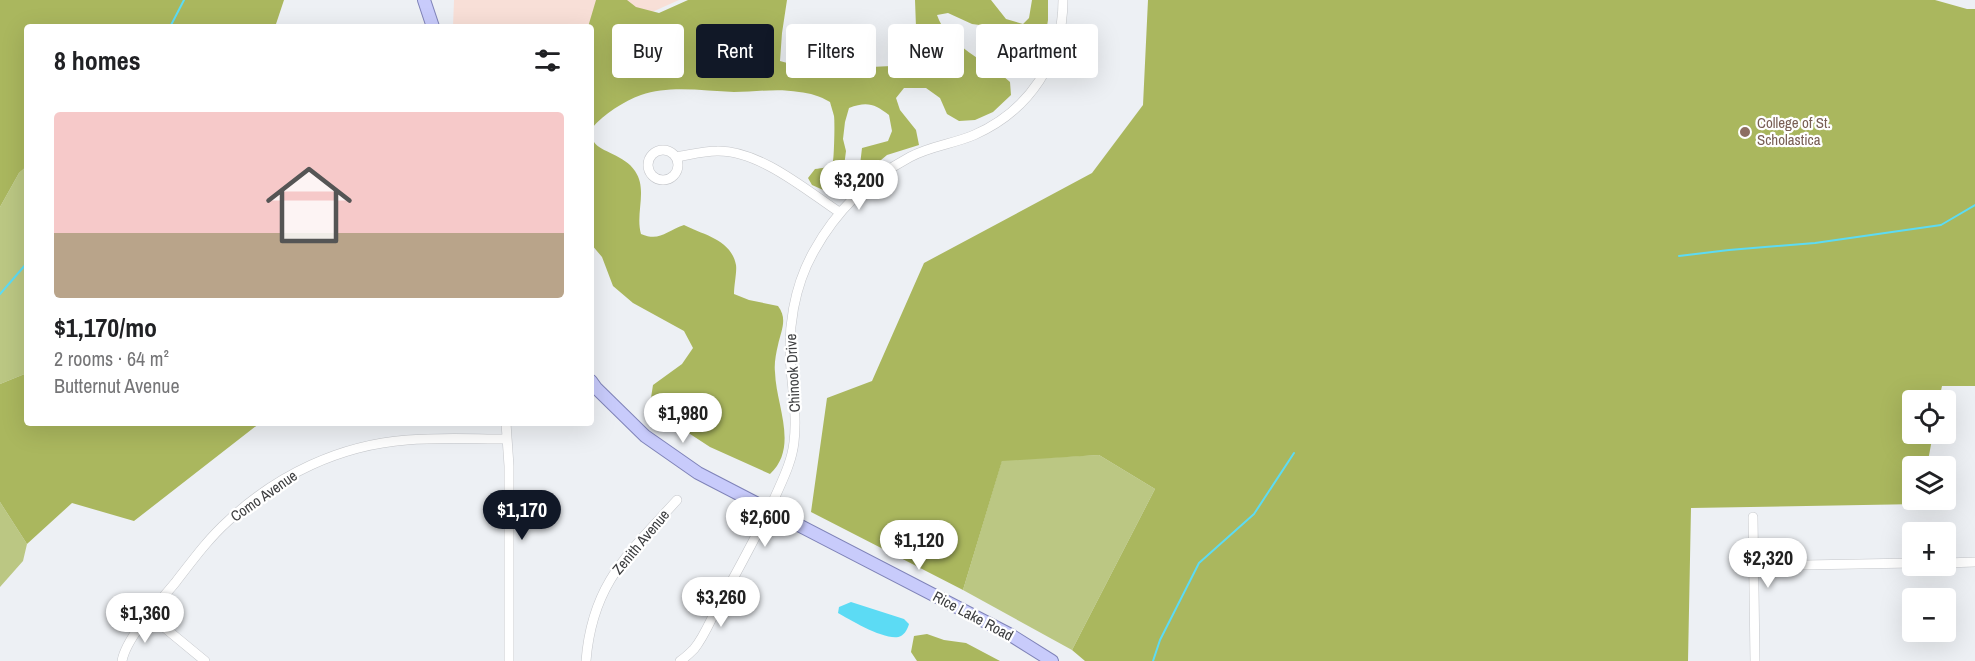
<!DOCTYPE html>
<meta charset="utf-8">
<style>
body{margin:0;font-family:"Archivo Narrow",sans-serif;background:#f2f2f2;color:#202124;height:100vh;display:flex;flex-direction:column;font-size:22px;white-space:nowrap}
*{box-sizing:border-box;margin:0}
p{font-size:20px;color:#757577}
.icon{flex:none;width:33px;height:33px;fill:none;stroke:currentColor;stroke-width:2;stroke-linecap:round;stroke-linejoin:round}
.map{position:relative;flex:1;overflow:hidden}
.drawer{position:absolute;left:24px;top:24px;width:570px;height:402px;display:flex;flex-direction:column;background:#fff;border-radius:6px;box-shadow:0 6px 24px #0002}
.drawer>*{flex:none}
.top-card{position:absolute;left:612px;top:24px;width:570px;height:54px;display:flex;gap:12px}
.fabs{position:absolute;left:1902px;top:390px;display:grid;gap:12px}
.fabs a{display:grid;place-items:center;width:54px;height:54px;border-radius:6px;background:#fff;box-shadow:0 6px 24px #0002;font-size:30px}
.price{position:absolute;translate:-50% -51px;padding:0 14px;border-radius:21px;background:#fff;color:#222;font-size:20px;line-height:39px;filter:drop-shadow(0 2px 3px #0008)}
.price::after{content:'';position:absolute;left:50%;top:36px;width:18px;height:14px;margin-left:-9px;background:inherit;clip-path:polygon(0 0,100% 0,50% 100%)}
.price.on{background:#111827;color:#fff}
ul{padding:0;list-style:none}
li{display:grid;align-content:center;gap:12px;height:318px;padding:0 30px}
li+li{border-top:2px solid #e0e0e0}
li span{display:grid;place-items:center;height:186px;border-radius:6px;color:#555}
li>.icon{margin-inline-start:auto}
span .icon{width:108px;height:108px;fill:#fffc;stroke-width:1}
li b{font-size:26px}
h2{display:flex;justify-content:space-between;align-items:center;height:72px;padding:0 30px;font-size:26px}
.tag{padding:0 21px;border-radius:6px;background:#fff;box-shadow:0 6px 24px #0002;font-size:21px;line-height:54px}
.tag.on{background:#111827;color:#fff}
.map>svg:first-child{display:block}
.education{fill:#f8dfd7}
.green{fill:#bbc783}
.forest{fill:#aab75e}
.water{fill:#5cdbf4}
.lines{fill:none;stroke-linecap:round;stroke-linejoin:round}
.stream{stroke:#5cdbf4;stroke-width:2}
.minor-casing{stroke:#c4c6ca;stroke-width:10}
.major-casing{stroke:#7f83b8;stroke-width:14}
.minor{stroke:#fff;stroke-width:9}
.major{stroke:#c8cbfb;stroke-width:12}
.education-dot{fill:#8d6e63;stroke:#fff;stroke-width:2}
.labels{text-anchor:middle;stroke-width:4.5;stroke-linejoin:round;paint-order:stroke}
.education-label{font-size:15px;fill:#785e54;stroke:#fff;text-anchor:start}
.street-label{font-size:15px;fill:#3c3d3f;stroke:#fff}
</style>
<div class="map">
<svg width="1975" height="661" viewBox="0 0 1975 661">
<rect width="100%" height="100%" fill="#edf0f4"/>
<path class="education" d="M 454,0 L 679,0 L 594,38 L 591,27 L 453,27 Z"/>
<path class="green" d="M 27,166 L 27,373 L 0,384 L 0,207 L 19,173 Z
M 1099,455 L 1155,489 L 1072,650 L 963,590 L 1002,460 Z
M 0,502 L 27,544 L 23,561 L 0,587 Z"/>
<path class="forest" d="M 0,0 L 284,0 L 275,27 L 27,27 L 27,166 L 19,173 L 0,207 Z
M 596,0 L 627,0 L 636,7 L 659,13 L 688,0 L 787,0 L 782,33 L 780,61 L 791,64 L 871,67 L 912,65 L 920,59 L 916,27 L 915,0 L 991,0 L 1006,19 L 1023,24 L 1029,18 L 1032,0 L 1048,0 L 1048,20 L 1045,39 L 1035,42 L 1022,35 L 1013,34 L 988,26 L 972,24 L 948,13 L 937,15 C 947,45 987,61 1010,82 L 1011,95 L 993,112 L 975,120 L 959,121 L 947,114 L 940,98 L 926,88 L 904,88 L 896,98 L 900,110 L 916,130 L 919,145 L 887,155 L 868,171 L 860,165 L 862,148 L 888,141 L 892,131 L 889,115 C 875,104 867,101 849,108 L 845,122 L 843,139 L 846,151 L 843,174 L 846,189 L 839,197 L 812,185 L 808,178 L 815,169 C 822,168 829,168 833,161 C 834,158 835,122 834,116 C 833,112 831,106 830,102 C 820,96 810,93 799,92 C 777,88 755,92 734,92 C 705,91 669,85 641,95 C 624,101 604,114 592,128 C 592,133 592,138 594,142 C 600,152 625,155 635,171 C 648,190 635,213 641,234 C 660,242 666,231 684,225 C 703,235 731,239 736,265 C 737,272 734,285 734,294 L 749,300 L 778,306 C 788,319 781,331 778,345 C 776,353 774,364 775,372 C 776,406 799,447 770,474 L 710,447 L 664,417 L 650,404 L 653,385 L 682,364 L 693,348 L 684,331 L 633,303 L 613,286 L 602,257 L 591,244 L 591,27 L 588,27 Z
M 1148,0 L 1935,0 L 1967,9 L 1975,9 L 1975,386 L 1942,386 L 1939,400 L 1912,400 L 1912,434 L 1933,434 L 1927,466 L 1912,466 L 1912,500 L 1921,500 L 1920,504 L 1691,508 L 1688,661 L 1085,661 L 1072,650 L 1155,489 L 1099,455 L 1002,461 L 963,590 L 811,512 L 827,398 L 872,381 L 924,263 L 1092,173 L 1143,105 Z
M 27,373 L 27,423 L 260,423 L 134,521 L 72,503 L 27,544 L 0,502 L 0,384 Z
M 927,634 L 944,640 L 966,643 L 1000,661 L 917,661 L 911,652 L 914,636 Z"/>
<path class="water" d="M 851,602 L 904,619 L 909,624 C 908,628 905,634 901,636 C 889,643 850,620 838,613 L 839,607 Z"/>
<g class="lines">
<path class="stream" d="M 170,27 L 184,0
M 1679,256 L 1729,250 L 1815,243 L 1941,225 L 1975,205
M 0,294 L 27,263
M 1153,661 L 1160,640 L 1199,563 L 1254,514 L 1294,453"/>
<g class="minor-casing">
<path id="minor" d="M648 165a15 15 0 1 1 30 0a15 15 0 1 1-30 0Z
M 676,157 C 689,155 703,151 717,151 C 759,150 806,190 839,212
M 506,423 L 509,466 L 509,661
M 1753,517 L 1755,661
M 1946,563 L 1975,562
M 1754,566 L 1912,563
M 148,618 L 165,628 L 205,661
M 122,661 C 126,638 159,602 175,583 C 192,561 208,539 228,521 C 277,475 340,445 407,440 C 440,437 474,439 507,439
M 586,661 C 592,584 628,554 677,500
M 680,661 C 685,658 690,653 694,649 C 704,637 711,619 718,606 C 738,570 758,534 775,497 C 783,479 792,461 794,442 C 797,417 793,394 791,369 C 787,330 794,286 814,251 C 836,211 869,179 910,157 C 930,146 953,144 974,135 C 1029,111 1063,60 1063,0"/>
</g>
<g class="major-casing">
<path id="major" d="M 424,0 L 433,27
M 591,381 L 596,388 L 645,436 L 698,473 L 1009,634 L 1052,661"/>
</g>
<use href="#minor" class="minor"/>
<use href="#major" class="major"/>
</g>
<circle class="education-dot" cx="1745" cy="132" r="6"/>
<g class="labels">
<g class="education-label">
<text x="1757" y="128">College of St.<tspan x="1757" dy="17">Scholastica</tspan></text>
</g>
<g class="street-label">
<text transform="translate(793 373) rotate(-93)" y="5">Chinook Drive</text>
<text transform="translate(264 496) rotate(-35)" y="5">Como Avenue</text>
<text transform="translate(641 542) rotate(-50)" y="5">Zenith Avenue</text>
<text transform="translate(973 616) rotate(28)" y="5">Rice Lake Road</text>
</g>
</g>
</svg>
<div class="fabs">
<a><svg class="icon" aria-label="locate" viewBox="0 0 24 24"><circle cx="12" cy="12" r="6"/><path d="M12 2v4M12 18v4M2 12h4M18 12h4"/></svg></a>
<a><svg class="icon" aria-label="layers" viewBox="0 0 24 24"><path d="M12 4l9 5-9 5-9-5zM3 14l9 5 9-5"/></svg></a>
<a>+</a>
<a>−</a>
</div>
<b class="price" style="left:859px;top:211px">$3,200</b>
<b class="price" style="left:683px;top:444px">$1,980</b>
<b class="price on" style="left:522px;top:541px">$1,170</b>
<b class="price" style="left:765px;top:548px">$2,600</b>
<b class="price" style="left:919px;top:571px">$1,120</b>
<b class="price" style="left:1768px;top:589px">$2,320</b>
<b class="price" style="left:721px;top:628px">$3,260</b>
<b class="price" style="left:145px;top:644px">$1,360</b>
<div class="top-card">
<a class="tag">Buy</a>
<a class="tag on">Rent</a>
<a class="tag">Filters</a>
<a class="tag">New</a>
<a class="tag">Apartment</a>
</div>
<section class="drawer">
<h2>8 homes<svg class="icon" aria-label="filters" viewBox="0 0 24 24"><path d="M4 7h16M4 17h16"/><circle cx="9" cy="7" r="2"/><circle cx="15" cy="17" r="2"/></svg></h2>
<ul>
<li><span style="background:linear-gradient(#f6c9c9 65%,#b9a48a 0)"><svg class="icon" aria-label="home" viewBox="0 0 24 24"><path d="M3 11l9-7 9 7M6 9v11h12V9"/></svg></span><div><b>$1,170/mo</b><p>2 rooms · 64 m²</p><p>Butternut Avenue</p></div></li>
</ul>
</section>
</div>
